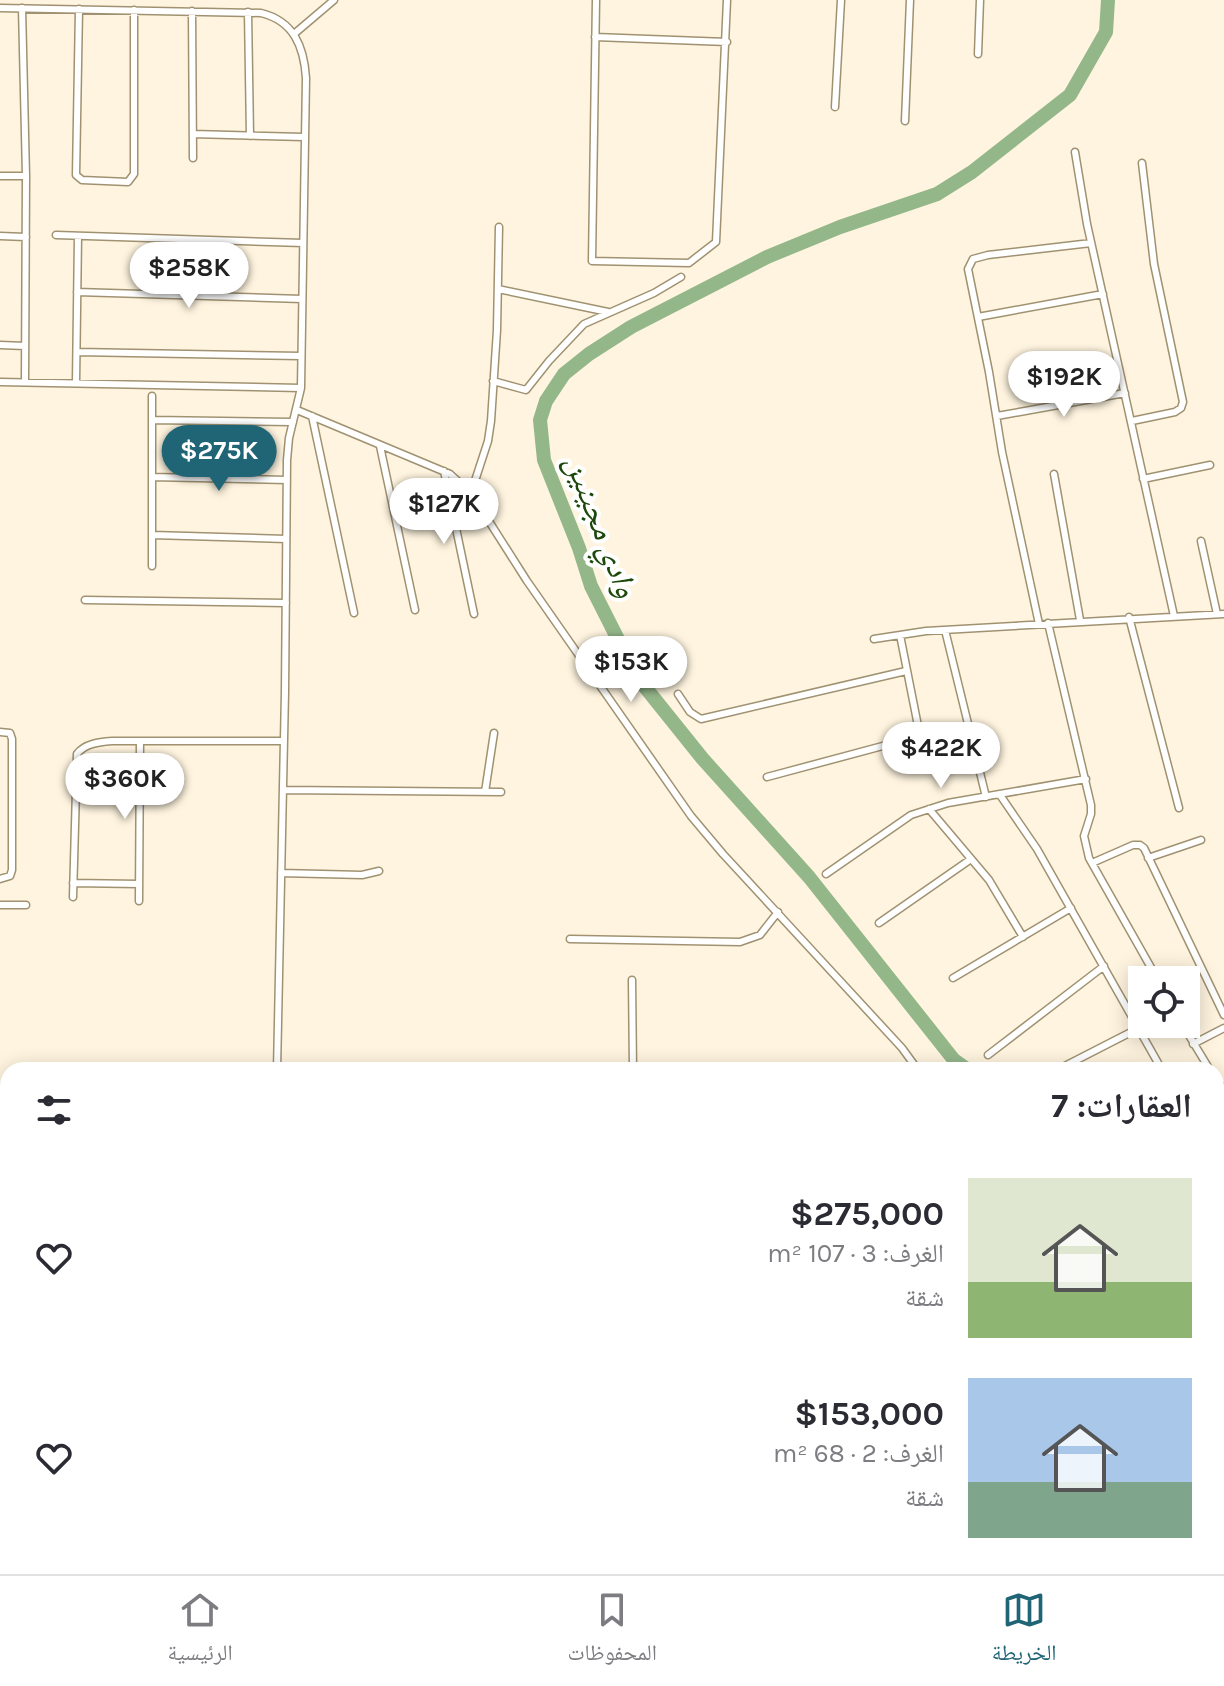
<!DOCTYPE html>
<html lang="ar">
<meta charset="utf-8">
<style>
body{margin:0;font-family:Karla,"Noto Naskh Arabic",sans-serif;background:#f2f2f3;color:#2b2b33;direction:rtl;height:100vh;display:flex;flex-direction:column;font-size:30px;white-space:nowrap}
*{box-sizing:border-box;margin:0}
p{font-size:26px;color:#7c7c81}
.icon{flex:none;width:44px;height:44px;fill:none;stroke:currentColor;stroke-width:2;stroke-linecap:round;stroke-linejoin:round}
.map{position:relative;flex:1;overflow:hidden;direction:ltr}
.details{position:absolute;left:0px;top:1062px;width:1224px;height:512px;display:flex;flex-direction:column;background:#fff;border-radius:24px 24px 0 0;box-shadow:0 4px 20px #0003;direction:rtl}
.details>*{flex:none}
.fabs{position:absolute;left:1128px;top:966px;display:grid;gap:16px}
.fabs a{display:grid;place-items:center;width:72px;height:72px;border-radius:0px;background:#fff;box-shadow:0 4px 20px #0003;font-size:40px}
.price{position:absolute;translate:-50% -68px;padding:0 18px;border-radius:28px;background:#fff;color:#222;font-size:26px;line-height:52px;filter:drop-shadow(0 2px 4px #0008)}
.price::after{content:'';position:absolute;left:50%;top:48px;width:24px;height:18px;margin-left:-12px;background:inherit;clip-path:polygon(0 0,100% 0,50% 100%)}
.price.active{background:#206576;color:#fff}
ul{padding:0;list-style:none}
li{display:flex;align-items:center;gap:24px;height:200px;padding:0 32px}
li span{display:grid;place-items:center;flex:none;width:224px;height:160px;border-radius:0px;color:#555}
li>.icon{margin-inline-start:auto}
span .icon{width:96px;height:96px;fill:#fffc;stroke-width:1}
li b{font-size:34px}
h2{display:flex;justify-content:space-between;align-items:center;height:96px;padding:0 32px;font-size:34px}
.menu{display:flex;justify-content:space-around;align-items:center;height:112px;border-top:2px solid #e1e1e2;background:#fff;font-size:22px;color:#7c7c81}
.menu a{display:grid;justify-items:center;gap:4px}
.menu .active{color:#206576}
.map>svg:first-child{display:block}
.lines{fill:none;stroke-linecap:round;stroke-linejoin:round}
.river{stroke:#94b78a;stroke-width:14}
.minor-casing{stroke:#a09271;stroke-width:9}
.tertiary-casing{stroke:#a09271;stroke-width:10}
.minor{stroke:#fff;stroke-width:6}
.tertiary{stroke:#fff;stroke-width:7}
.labels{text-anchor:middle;stroke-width:8;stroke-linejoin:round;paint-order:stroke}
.water-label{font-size:32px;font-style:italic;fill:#1c480a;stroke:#fff}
</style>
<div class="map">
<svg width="1224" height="1574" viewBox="0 0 1224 1574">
<rect width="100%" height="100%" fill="#fef4df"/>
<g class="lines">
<path class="river" d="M 968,1070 L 954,1060 L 809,877 L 702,758 L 637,677 L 591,586 L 579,548 L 544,460 L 540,420 L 546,401 L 564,374 L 589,354 L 631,327 L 767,257 L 840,227 L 937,194 L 972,172 L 1070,95 L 1106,32 L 1108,0
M 1216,1320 L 1224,1331"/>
<g class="minor-casing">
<path id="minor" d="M 596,0 L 592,261 L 689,263 L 716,242 L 727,0
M 0,8 L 261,13 C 294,21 304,47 306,78 L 301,388 L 289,438 L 287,460 L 285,692 L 277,1070
M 22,8 L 26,176 L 25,382
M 79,9 L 76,175 L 82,180 L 128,182 L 134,174 L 134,10
M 192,11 L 193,158
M 248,12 L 250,136
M 294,34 L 334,0
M 595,37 L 727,42
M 978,54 L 980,0
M 835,107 L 841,0
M 905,121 L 910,0
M 193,134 L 304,137
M 1075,152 L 1087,224 L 1174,616
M 0,176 L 26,176
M 56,235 L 303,243
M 0,236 L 26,237
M 498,289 L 608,312
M 77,292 L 302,299
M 978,317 L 1103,294
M 0,345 L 25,346
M 77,352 L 301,356
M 493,381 L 526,390 L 549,361 L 584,324 L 654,293 L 681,277
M 0,382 L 301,388
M 76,383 L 78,236
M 152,396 L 152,566
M 297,410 L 450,474 L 471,493 L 527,581 L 691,816 L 723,854 L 902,1048 L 918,1070
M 312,416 L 354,613
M 997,416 L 1125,393
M 152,420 L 293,422
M 1132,421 L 1175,412 L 1181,408 L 1183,402 L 1154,264 L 1142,163
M 380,446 L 415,610
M 444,471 L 474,614
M 1054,474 L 1080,620
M 152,477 L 287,480
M 1143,479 L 1210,465
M 471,493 L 488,441 L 491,421 L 497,330 L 499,227
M 152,535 L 286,539
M 1201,541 L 1217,614
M 85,600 L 286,603
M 1129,617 L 1179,808
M 1048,623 L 1091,805 L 1091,814 L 1084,836 L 1089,858 L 1158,980
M 1039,624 L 1002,452 L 989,372 L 968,269 L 973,259 L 988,255 L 1091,243
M 945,630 L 986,797
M 874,639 L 926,631 L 1224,614
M 678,694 L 690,712 L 701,719 L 906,671
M 0,732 L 10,733 L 12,739 L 12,870 L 10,876 L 0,879
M 767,777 L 920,736 L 900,635
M 283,790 L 501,792
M 485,792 L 494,733
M 1000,795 L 1037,849 L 1162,1070
M 929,809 L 989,880 L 1023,937
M 1148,858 L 1201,840
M 1092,863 L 1133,845 L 1140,845 L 1144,848 L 1224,1015
M 281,873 L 362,875 L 379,871
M 826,874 L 911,815 L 948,803 L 1086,779
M 73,883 L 139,884
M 73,897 L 77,754 C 85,743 101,742 113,741 L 284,741
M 139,901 L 140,741
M 0,905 L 26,905
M 879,923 L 971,859
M 570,939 L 740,942 L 760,935 L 778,912
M 953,978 L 1071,908
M 632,980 L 633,1070
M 1182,1024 L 1210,1070
M 1193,1044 L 1224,1028
M 988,1055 L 1104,966
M 1057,1070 L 1139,1028
M 1216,1079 L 1224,1091
M 1216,1154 L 1224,1167
M 0,1379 L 2,1281
M 622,1566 L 622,1574
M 414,1574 L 420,1566
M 557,1574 L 557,1566
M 823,1574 L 824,1566"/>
</g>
<g class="tertiary-casing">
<path id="tertiary" d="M 263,1566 L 279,1574
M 15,1574 L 40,1566
M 1042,1574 L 1044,1566"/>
</g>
<use href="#minor" class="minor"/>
<use href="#tertiary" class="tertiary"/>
</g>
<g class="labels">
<g class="water-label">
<text transform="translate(602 526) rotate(69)" y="11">وادي مجينين</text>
</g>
</g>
</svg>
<div class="fabs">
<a><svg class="icon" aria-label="locate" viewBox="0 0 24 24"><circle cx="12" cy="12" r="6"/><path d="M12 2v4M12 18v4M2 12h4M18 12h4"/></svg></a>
</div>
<b class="price" style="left:189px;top:310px">$258K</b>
<b class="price" style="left:1064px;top:419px">$192K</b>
<b class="price active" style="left:219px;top:493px">$275K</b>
<b class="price" style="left:444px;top:546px">$127K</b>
<b class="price" style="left:631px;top:704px">$153K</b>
<b class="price" style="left:941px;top:790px">$422K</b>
<b class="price" style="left:125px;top:821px">$360K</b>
<section class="details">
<h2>العقارات: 7<svg class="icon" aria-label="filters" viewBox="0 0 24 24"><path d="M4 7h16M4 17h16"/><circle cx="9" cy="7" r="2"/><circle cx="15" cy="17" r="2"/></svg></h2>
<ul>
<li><span style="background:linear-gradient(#dfe7d0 65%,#8fb573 0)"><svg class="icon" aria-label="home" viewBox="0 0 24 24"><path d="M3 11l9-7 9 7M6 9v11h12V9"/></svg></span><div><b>$275,000</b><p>الغرف: 3 · 107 m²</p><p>شقة</p></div><svg class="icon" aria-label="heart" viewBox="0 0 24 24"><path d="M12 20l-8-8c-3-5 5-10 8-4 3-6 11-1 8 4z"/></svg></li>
<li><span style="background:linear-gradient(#a9c7e8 65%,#7fa58c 0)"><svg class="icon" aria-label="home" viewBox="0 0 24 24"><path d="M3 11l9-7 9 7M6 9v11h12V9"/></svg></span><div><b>$153,000</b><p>الغرف: 2 · 68 m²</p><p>شقة</p></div><svg class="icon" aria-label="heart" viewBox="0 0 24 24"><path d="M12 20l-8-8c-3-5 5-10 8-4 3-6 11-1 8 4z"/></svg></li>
</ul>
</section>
</div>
<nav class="menu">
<a class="active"><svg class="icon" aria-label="map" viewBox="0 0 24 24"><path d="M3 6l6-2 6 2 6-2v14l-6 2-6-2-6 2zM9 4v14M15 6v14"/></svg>الخريطة</a>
<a><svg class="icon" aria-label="saved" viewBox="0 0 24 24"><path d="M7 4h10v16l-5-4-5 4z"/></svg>المحفوظات</a>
<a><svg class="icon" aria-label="home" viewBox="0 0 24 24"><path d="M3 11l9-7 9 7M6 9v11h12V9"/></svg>الرئيسية</a>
</nav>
